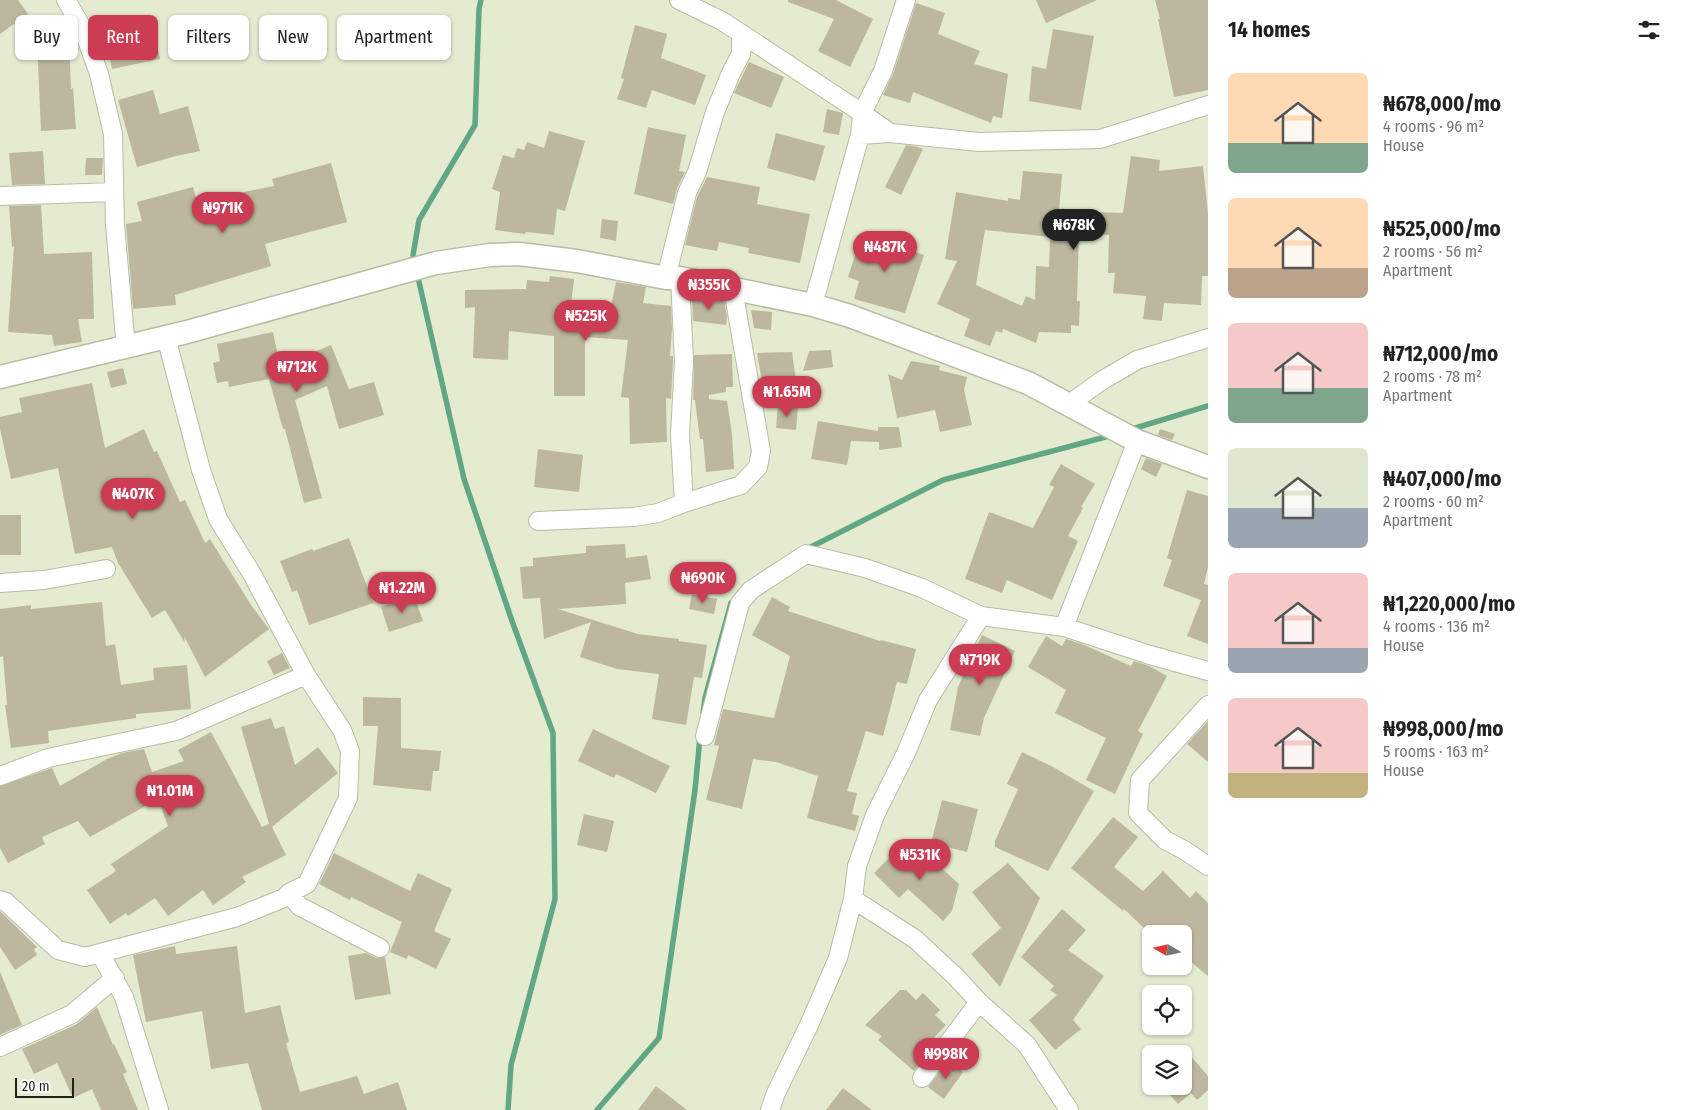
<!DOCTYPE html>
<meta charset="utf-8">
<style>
body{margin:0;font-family:"Fira Sans Condensed",sans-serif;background:#f2f2f2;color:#222;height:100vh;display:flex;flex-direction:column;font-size:19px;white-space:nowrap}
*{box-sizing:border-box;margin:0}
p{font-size:16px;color:#767676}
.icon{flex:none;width:28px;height:28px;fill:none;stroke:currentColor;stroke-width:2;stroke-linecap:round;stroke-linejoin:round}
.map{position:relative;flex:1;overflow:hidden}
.panel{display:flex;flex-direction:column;background:#fff;width:475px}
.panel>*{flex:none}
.banner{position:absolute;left:15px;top:15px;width:475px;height:45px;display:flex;gap:10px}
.needle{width:32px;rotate:279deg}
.fabs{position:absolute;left:1142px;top:925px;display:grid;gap:10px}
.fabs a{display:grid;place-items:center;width:50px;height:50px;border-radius:8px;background:#fff;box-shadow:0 1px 4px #0004;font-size:25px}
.scale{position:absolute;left:15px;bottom:12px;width:59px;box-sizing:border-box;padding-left:5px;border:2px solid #1f2218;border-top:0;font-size:14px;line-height:18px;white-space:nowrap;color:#1f2218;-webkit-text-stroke:4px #fff;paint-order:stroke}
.price{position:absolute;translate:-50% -42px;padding:0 11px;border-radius:18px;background:#cc3c54;color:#fff;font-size:16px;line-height:32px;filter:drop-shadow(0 1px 2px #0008)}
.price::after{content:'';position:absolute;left:50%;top:30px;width:15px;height:11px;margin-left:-8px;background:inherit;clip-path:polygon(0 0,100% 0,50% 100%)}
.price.selected{background:#222;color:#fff}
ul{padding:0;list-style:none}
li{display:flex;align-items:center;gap:15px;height:125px;padding:0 20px}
li span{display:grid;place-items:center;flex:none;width:140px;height:100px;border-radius:8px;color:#555}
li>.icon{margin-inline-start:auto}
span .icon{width:60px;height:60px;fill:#fffc;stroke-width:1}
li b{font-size:21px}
h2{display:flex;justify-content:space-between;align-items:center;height:60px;padding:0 20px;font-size:21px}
.tag{padding:0 18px;border-radius:8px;background:#fff;box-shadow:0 1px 4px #0004;font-size:18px;line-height:45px}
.tag.selected{background:#cc3c54;color:#fff}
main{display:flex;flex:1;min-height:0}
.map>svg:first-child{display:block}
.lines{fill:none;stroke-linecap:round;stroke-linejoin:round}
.stream{stroke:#61a783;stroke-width:5.5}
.building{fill:#bdb89d;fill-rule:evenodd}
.minor-casing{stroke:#b7bda3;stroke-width:20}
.tertiary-casing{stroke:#b7bda3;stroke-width:25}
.minor{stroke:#fff;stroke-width:18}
.tertiary{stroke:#fff;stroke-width:22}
</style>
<main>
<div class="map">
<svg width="1208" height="1110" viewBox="0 0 1208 1110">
<rect width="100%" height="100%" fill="#e4ebd0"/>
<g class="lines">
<path class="stream" d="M 415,264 L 413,255 L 419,220 L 475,125 L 479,9 L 481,0
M 417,273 L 464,479 L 512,621 L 553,733 L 555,899 L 511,1065 L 508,1110
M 1129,430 L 1208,406
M 807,549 L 943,480 L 1113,435
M 703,713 L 705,698 L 731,603
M 597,1110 L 659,1038 L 695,790 L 700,737"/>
</g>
<path class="building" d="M 0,0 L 18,0 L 28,14 L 0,34 Z
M 788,0 L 836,0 L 873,19 L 850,67 L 818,51 L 834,19 L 788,2 Z
M 1036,0 L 1097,0 L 1046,23 Z
M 1155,0 L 1208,0 L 1208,90 L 1174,97 L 1158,19 L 1160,19 Z
M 916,3 L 945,13 L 938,34 L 980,51 L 974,64 L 1008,74 L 1002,118 L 993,116 L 991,123 L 913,92 L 910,103 L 883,95 L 893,74 Z
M 152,22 L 160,59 L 112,69 L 105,36 L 129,31 L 128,26 Z
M 635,25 L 667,34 L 661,58 L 706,75 L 695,105 L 652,90 L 646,108 L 617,99 L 624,79 L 621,78 Z
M 1053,29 L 1094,36 L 1081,110 L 1029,101 L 1032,66 L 1046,69 Z
M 69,39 L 71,89 L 73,88 L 76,129 L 41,131 L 37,41 Z
M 749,62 L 784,77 L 771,108 L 734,93 Z
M 153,90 L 160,114 L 188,106 L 200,151 L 176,156 L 137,167 L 118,100 Z
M 827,109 L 843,113 L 839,135 L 823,132 Z
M 648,127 L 686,135 L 679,171 L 685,172 L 677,189 L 673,204 L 634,194 Z
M 549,131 L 585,141 L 565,211 L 557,209 L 554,235 L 526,232 L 525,234 L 495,230 L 500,192 L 492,189 L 503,155 L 514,158 L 517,148 L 524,150 L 527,142 L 544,148 Z
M 776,133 L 825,146 L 815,181 L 767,168 Z
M 906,145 L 918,147 L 923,149 L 901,195 L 885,187 Z
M 43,151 L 45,184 L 12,185 L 9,153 Z
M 1131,156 L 1160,160 L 1159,171 L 1203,166 L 1208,213 L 1208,276 L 1202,276 L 1201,305 L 1164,303 L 1162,321 L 1143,319 L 1146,296 L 1113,293 L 1115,273 L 1108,273 L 1109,235 L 1079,233 L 1077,301 L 1080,301 L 1079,326 L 1071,325 L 1071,333 L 1039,332 L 1036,343 L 1003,329 L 1002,333 L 996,331 L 990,346 L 964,336 L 970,319 L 937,304 L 957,261 L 945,259 L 956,192 L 1008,201 L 1008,198 L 1020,200 L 1023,171 L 1062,174 L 1059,211 L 1123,213 ZM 985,230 L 1050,237 L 1049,267 L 1036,266 L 1035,300 L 1026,296 L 1022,306 L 976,285 Z
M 86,158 L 103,158 L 102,175 L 85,175 Z
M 331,163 L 347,222 L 265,244 L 271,266 L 175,295 L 176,305 L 133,309 L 126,224 L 142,221 L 137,202 L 193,187 L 202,219 L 237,209 L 234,194 L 274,186 L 272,179 Z
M 707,177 L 760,187 L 757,204 L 810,214 L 800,263 L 748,253 L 749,248 L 719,242 L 717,251 L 685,245 L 697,197 Z
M 41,205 L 44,254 L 92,252 L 94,319 L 78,319 L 82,342 L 54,346 L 52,335 L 8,332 L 14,246 L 12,247 L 9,206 Z
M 602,219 L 618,221 L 616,241 L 600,238 Z
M 862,234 L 924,255 L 905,313 L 854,299 L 859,281 L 848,277 Z
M 550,276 L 574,279 L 571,305 L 610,311 L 616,282 L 646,287 L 643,303 L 671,306 L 672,330 L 670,356 L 673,356 L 673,361 L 671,399 L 666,398 L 667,442 L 630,444 L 629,398 L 621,397 L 628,340 L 585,337 L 585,396 L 554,396 L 554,336 L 509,331 L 508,360 L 473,358 L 475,307 L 465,308 L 465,290 L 526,289 L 527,280 L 549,282 Z
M 692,296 L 724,300 L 727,316 L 726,325 L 693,321 Z
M 751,310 L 772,312 L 771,330 L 754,328 Z
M 273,332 L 280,366 L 331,345 L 349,389 L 374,382 L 384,415 L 339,429 L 327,386 L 295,400 L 322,498 L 304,503 L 285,429 L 283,429 L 269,379 L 229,387 L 228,381 L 217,383 L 213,363 L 220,361 L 217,344 Z
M 831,350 L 833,367 L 803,371 L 809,351 Z
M 792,352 L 796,381 L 763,387 L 757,353 Z
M 732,354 L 733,387 L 726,387 L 726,392 L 709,395 L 709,399 L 727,401 L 732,434 L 734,469 L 706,472 L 703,439 L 700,439 L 695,400 L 693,400 L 694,355 Z
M 911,361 L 940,366 L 939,370 L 967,377 L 964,390 L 972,425 L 940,432 L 935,410 L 897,418 L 888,374 L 902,380 Z
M 123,368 L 127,384 L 111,388 L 107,372 Z
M 92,383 L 105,448 L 144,429 L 154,452 L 157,451 L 180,502 L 185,500 L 205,543 L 210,539 L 251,605 L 269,629 L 205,677 L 184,636 L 185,643 L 165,610 L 152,618 L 118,563 L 112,547 L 75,554 L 58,468 L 11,479 L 0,429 L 0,417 L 22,412 L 19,398 Z
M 778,405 L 798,407 L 796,430 L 776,428 Z
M 818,421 L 878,431 L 878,427 L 899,427 L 902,447 L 879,450 L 879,442 L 851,441 L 847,465 L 811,459 Z
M 1160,429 L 1175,434 L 1172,440 L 1158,435 Z
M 538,449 L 583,455 L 579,492 L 534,487 Z
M 1146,458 L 1162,464 L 1156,477 L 1141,469 Z
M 1061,464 L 1095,484 L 1081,507 L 1083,508 L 1068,536 L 1078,541 L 1052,600 L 1007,580 L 1002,593 L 965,579 L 989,512 L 1033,528 L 1054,487 L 1049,485 Z
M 1187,490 L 1208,496 L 1208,567 L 1204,584 L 1208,585 L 1208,644 L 1187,636 L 1201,600 L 1163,586 L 1172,560 L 1167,558 Z
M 0,515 L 21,515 L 21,555 L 0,555 Z
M 349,538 L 373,603 L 309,625 L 297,590 L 292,592 L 280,561 L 312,549 L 313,551 Z
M 625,544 L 626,558 L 647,555 L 651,579 L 625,583 L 626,604 L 558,609 L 638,634 L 679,639 L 679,641 L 707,645 L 702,678 L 694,677 L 686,725 L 652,719 L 659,674 L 617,669 L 580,657 L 591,622 L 544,639 L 540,598 L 523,599 L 520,567 L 533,566 L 533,558 L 586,553 L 586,546 Z
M 692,594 L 717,599 L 714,614 L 689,609 Z
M 414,596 L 423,621 L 389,632 L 381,607 Z
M 772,597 L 790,607 L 788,611 L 880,641 L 881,640 L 916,649 L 907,684 L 897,682 L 883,736 L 866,731 L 847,791 L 857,793 L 852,814 L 859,816 L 855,831 L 807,818 L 818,776 L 776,762 L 753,759 L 742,809 L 706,800 L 719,746 L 714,745 L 723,709 L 774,718 L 790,656 L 752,635 Z
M 102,602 L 106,646 L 115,644 L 121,685 L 154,680 L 153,668 L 187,665 L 191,709 L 136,714 L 136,718 L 48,731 L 49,743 L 11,748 L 5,705 L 7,705 L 3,656 L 0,657 L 0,609 L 31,605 L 31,609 Z
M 982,635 L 1015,651 L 984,718 L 980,736 L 950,730 L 958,687 Z
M 1046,636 L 1062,646 L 1066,639 L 1082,644 L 1131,666 L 1134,661 L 1149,666 L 1167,676 L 1138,731 L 1143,734 L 1115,794 L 1086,780 L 1106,738 L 1055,713 L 1066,690 L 1028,667 Z
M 282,653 L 290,668 L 274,675 L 267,661 Z
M 363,697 L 401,698 L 401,748 L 441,751 L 439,771 L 433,771 L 431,791 L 373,785 L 378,726 L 363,726 Z
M 271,718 L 275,729 L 284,726 L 295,765 L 318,747 L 338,773 L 272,827 L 286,855 L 242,877 L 246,882 L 213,905 L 203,890 L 168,916 L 155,898 L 128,916 L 126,913 L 110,924 L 87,890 L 116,871 L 111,864 L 168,826 L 158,799 L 90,837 L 78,821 L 42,837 L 45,844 L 8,863 L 0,848 L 0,786 L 52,768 L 60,786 L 107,759 L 122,753 L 144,749 L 152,772 L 184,761 L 178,750 L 211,732 L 262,827 L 269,824 L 241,727 Z
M 1208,721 L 1208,762 L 1187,744 Z
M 593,729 L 670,766 L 656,793 L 616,774 L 614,778 L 578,761 Z
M 1022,752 L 1053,767 L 1094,791 L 1048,871 L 995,847 L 995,841 L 1018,789 L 1007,784 Z
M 942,800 L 978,809 L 967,852 L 931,843 Z
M 584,814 L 614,821 L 607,852 L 577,845 Z
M 1113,817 L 1138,837 L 1114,867 L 1143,891 L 1163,871 L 1190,898 L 1196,891 L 1208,903 L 1208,976 L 1184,956 L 1184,934 L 1156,934 L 1147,925 L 1144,928 L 1124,909 L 1123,911 L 1071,868 Z
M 903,844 L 926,866 L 928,856 L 959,884 L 952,911 L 943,921 L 908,889 L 899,898 L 874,873 Z
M 334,853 L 410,891 L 418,873 L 452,889 L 434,931 L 451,939 L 436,969 L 408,955 L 407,959 L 390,952 L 402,922 L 351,897 L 350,900 L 319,884 Z
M 1008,863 L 1040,898 L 1000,987 L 971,954 L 1001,928 L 972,892 Z
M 1062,909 L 1086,930 L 1068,950 L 1104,976 L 1073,1020 L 1081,1029 L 1055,1050 L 1029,1020 L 1057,995 L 1050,990 L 1054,986 L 1021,957 Z
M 0,911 L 37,947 L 34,949 L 37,955 L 15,970 L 0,947 Z
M 175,946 L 176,954 L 237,946 L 245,1013 L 280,1005 L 289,1042 L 286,1043 L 300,1092 L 357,1076 L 364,1094 L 398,1082 L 407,1110 L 262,1110 L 248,1063 L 211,1069 L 202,1011 L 146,1022 L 133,955 Z
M 366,953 L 376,958 L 385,957 L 391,994 L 355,1000 L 348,956 Z
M 0,972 L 22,1025 L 0,1035 Z
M 900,990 L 906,990 L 916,1000 L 923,993 L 940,1010 L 935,1015 L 946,1025 L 927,1045 L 931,1048 L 914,1071 L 878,1040 L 882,1036 L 865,1025 Z
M 97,1007 L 113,1045 L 114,1044 L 127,1072 L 123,1074 L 138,1110 L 101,1110 L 92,1089 L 73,1098 L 57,1063 L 34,1074 L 22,1049 L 77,1024 Z
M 1184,1048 L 1208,1076 L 1208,1090 L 1197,1100 L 1191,1093 L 1178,1104 L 1162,1086 L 1184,1086 Z
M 948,1061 L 963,1072 L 944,1099 L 928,1087 Z
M 656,1086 L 687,1110 L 638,1110 Z
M 843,1088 L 872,1110 L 826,1110 Z"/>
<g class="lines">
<g class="minor-casing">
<path id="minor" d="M 66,0 L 83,29 L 99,74 L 113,134 L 115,225 L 126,348
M 679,0 L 722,21 L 862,113 L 890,133
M 860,135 L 890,133 L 979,142 L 1100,139 L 1208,105
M 0,196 L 113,192
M 666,278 L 687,193 L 697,172 L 715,112 L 731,73 L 741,54 L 741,33
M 680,278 L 684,361 L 680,435 L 684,503
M 813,305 L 860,135 L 862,113 L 883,71 L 906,0
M 1069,404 L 1101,381 L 1137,360 L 1208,338
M 538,521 L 634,517 L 658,513 L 684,503 L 741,485 L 758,467 L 761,451 L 733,289
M 0,583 L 44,580 L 106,569
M 1064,627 L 1137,441
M 1208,705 L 1140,780 L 1138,813 L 1165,840 L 1184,850 L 1208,866
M 705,736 L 740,603 L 751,590 L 806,554 L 865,568 L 922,588 L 981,616 L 1064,627 L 1150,655 L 1208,671
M 0,776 L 48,758 L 176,731 L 306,675
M 289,893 L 299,906 L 380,948
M 853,899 L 915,939 L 956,977 L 979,1002 L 1027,1045 L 1069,1110
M 0,900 L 6,902 L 58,950 L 85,957 L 237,917 L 284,898 L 289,893 L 307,884 L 348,798 L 350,751 L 342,730 L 306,675 L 252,574 L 218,519 L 201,470 L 166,337
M 100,953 L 124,997 L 159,1110
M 0,1047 L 72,1014 L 115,978
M 922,1078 L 979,1002
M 770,1110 L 776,1093 L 809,1025 L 838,958 L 853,899 L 857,866 L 875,815 L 906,753 L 928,700 L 981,616"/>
</g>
<g class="tertiary-casing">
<path id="tertiary" d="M 0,377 L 187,332 L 436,263 L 490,255 L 519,254 L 577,261 L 666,278 L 680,278 L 813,305 L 850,316 L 1028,383 L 1137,441 L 1208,467"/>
</g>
<use href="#minor" class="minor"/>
<use href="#tertiary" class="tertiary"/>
</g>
</svg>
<div class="fabs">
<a><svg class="needle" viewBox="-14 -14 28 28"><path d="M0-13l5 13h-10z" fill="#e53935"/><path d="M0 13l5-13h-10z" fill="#767676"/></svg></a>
<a><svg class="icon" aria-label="locate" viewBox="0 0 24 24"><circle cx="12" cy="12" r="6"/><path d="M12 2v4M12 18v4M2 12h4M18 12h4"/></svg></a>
<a><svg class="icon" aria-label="layers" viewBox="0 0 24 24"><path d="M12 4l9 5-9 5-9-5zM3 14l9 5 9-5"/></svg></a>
</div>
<div class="scale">20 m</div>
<b class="price" style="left:223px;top:234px">₦971K</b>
<b class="price selected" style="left:1074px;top:251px">₦678K</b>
<b class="price" style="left:885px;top:273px">₦487K</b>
<b class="price" style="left:709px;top:311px">₦355K</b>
<b class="price" style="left:586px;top:342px">₦525K</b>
<b class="price" style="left:297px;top:393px">₦712K</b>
<b class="price" style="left:787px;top:418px">₦1.65M</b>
<b class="price" style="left:133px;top:520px">₦407K</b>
<b class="price" style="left:703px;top:604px">₦690K</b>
<b class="price" style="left:402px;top:614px">₦1.22M</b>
<b class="price" style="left:980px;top:686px">₦719K</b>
<b class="price" style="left:170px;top:817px">₦1.01M</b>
<b class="price" style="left:920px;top:881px">₦531K</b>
<b class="price" style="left:946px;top:1080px">₦998K</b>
<div class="banner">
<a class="tag">Buy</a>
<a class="tag selected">Rent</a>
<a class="tag">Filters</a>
<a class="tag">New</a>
<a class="tag">Apartment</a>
</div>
</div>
<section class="panel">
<h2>14 homes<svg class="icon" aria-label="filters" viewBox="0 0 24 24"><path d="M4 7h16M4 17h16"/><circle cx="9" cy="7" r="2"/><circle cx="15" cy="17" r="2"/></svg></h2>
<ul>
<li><span style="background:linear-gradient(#ffd9b3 70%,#7fa58c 0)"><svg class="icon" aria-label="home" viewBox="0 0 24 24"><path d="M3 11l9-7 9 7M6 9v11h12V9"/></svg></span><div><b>₦678,000/mo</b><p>4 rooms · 96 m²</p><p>House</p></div></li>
<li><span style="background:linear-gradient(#ffd9b3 70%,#b9a48a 0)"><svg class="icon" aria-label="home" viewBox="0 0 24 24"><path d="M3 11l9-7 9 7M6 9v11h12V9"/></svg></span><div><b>₦525,000/mo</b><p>2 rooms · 56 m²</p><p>Apartment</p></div></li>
<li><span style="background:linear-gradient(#f6c9c9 65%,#7fa58c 0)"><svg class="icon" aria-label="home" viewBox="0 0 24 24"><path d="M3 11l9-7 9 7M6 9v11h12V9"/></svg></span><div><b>₦712,000/mo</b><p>2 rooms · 78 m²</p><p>Apartment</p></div></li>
<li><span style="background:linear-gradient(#dfe7d0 60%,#9aa5b1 0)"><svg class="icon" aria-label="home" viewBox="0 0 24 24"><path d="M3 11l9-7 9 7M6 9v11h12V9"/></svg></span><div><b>₦407,000/mo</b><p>2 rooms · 60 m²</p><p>Apartment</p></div></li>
<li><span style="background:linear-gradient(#f6c9c9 75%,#9aa5b1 0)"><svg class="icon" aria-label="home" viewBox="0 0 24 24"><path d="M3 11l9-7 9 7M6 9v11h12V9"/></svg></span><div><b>₦1,220,000/mo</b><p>4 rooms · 136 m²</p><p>House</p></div></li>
<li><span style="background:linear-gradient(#f6c9c9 75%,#c2b280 0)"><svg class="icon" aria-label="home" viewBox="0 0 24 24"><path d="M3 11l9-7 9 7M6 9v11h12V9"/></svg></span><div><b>₦998,000/mo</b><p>5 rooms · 163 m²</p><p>House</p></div></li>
</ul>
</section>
</main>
